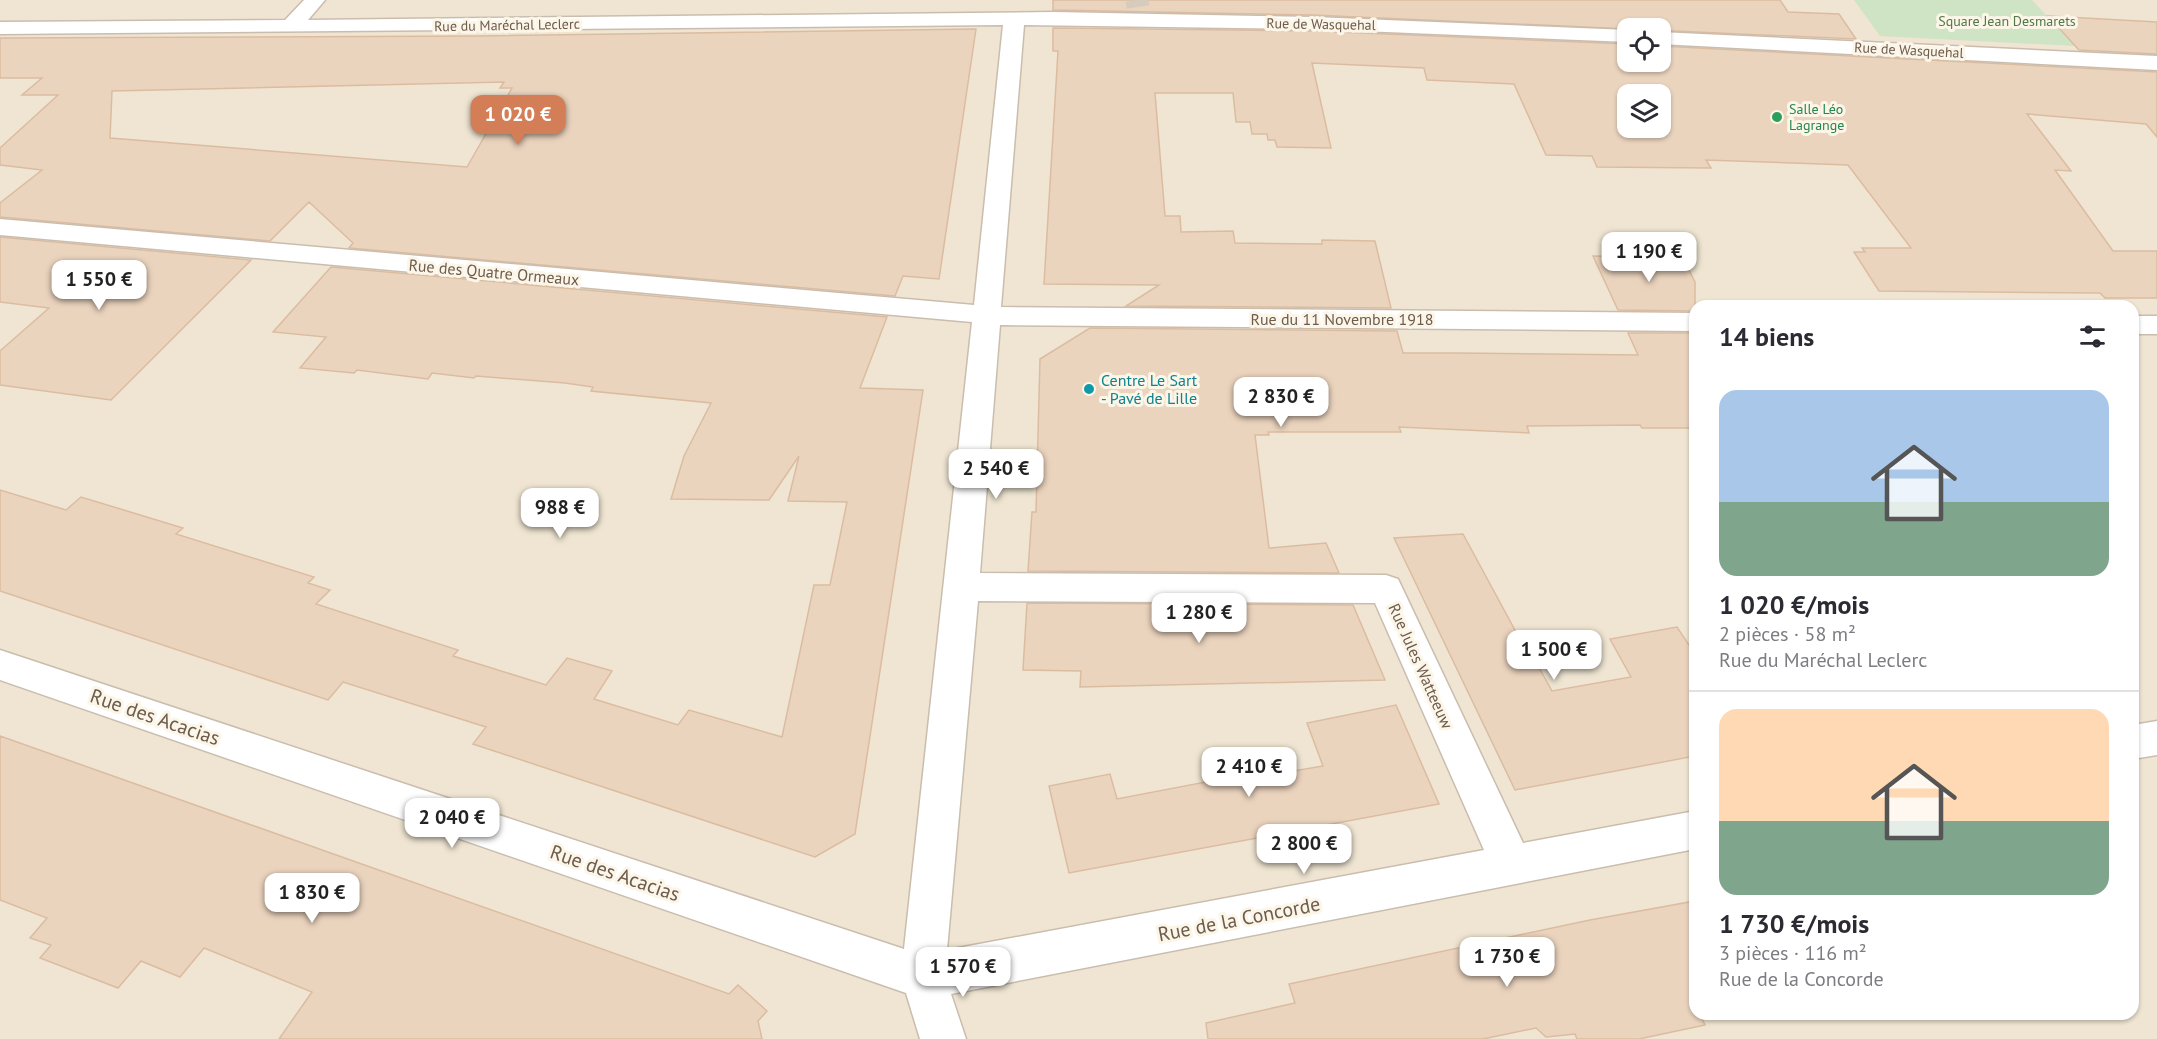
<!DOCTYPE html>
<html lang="fr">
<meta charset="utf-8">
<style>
body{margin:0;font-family:"PT Sans",sans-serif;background:#f7f7f7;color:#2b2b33;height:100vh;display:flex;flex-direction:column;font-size:22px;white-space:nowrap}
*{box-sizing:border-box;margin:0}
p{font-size:20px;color:#7c7c81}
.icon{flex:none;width:33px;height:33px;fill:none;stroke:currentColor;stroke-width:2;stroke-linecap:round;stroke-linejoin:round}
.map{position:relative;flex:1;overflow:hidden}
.panel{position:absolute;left:1689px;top:300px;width:450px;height:720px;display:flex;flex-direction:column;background:#fff;border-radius:18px;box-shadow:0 2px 4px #0004}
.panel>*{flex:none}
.controls{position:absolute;left:1617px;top:18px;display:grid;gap:12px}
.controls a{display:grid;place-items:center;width:54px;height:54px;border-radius:12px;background:#fff;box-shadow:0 2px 4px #0004;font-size:30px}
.price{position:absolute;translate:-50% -51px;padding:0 14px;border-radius:12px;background:#fff;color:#222;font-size:20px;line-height:39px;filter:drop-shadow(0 2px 3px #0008)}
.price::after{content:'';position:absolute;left:50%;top:36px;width:18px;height:14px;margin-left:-9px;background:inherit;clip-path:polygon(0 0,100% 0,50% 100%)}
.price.current{background:#d47e57;color:#fff}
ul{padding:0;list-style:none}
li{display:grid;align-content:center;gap:12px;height:318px;padding:0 30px}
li+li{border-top:2px solid #e1e1e2}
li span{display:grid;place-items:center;height:186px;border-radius:18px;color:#555}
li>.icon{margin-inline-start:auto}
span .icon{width:108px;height:108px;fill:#fffc;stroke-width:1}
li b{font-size:26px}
h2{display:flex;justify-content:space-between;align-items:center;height:72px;padding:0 30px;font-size:26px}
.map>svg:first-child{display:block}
.residential{fill:#efe5d2;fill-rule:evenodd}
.green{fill:#cee4c4}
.building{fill:#ebd4be;stroke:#dbbca1;stroke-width:1.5;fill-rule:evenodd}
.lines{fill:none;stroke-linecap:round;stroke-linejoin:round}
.minor-tunnel{stroke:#d6ccbd;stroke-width:23;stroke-dasharray:23 11;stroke-linecap:butt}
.minor-casing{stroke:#cabdae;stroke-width:3}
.minor{fill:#fff;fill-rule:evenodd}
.leisure-dot{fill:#2e9e5b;stroke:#fcf6e9;stroke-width:2}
.culture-dot{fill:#0f9aa8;stroke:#fcf6e9;stroke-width:2}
.labels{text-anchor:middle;stroke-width:6;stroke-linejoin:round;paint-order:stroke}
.far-park-label{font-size:14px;fill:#537849;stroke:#fcf6e9}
.far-street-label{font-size:14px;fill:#6d5b4c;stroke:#fcf6e9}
.far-leisure-label{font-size:14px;fill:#27864d;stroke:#fcf6e9;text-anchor:start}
.street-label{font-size:16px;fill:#6d5b4c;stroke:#fcf6e9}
.culture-label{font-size:16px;fill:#0d838f;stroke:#fcf6e9;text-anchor:start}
.near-street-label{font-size:20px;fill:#6d5b4c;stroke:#fcf6e9}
</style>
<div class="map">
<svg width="2157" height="1039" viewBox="0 0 2157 1039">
<rect width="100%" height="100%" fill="#f9f2e3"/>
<path class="residential" d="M 0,0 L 2157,0 L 2157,1039 L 0,1039 ZM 1628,28 L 1660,28 L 1660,62 L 1628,62 ZM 1628,94 L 1660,94 L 1660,128 L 1628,128 ZM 1695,306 L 2133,306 L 2133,1014 L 1695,1014 Z"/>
<path class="green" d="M 1854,0 L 2032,0 L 2075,46 L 1880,36 Z"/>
<path class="building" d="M 1053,0 L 1780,0 L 1788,12 L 1839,14 L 1856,39 L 1313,15 L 1053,10 Z
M 2048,16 L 2157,22 L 2157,54 L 2079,50 Z
M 1053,28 L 1313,31 L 1628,44 L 1628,62 L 1660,62 L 1660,46 L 2157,72 L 2157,137 L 2146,124 L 2027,114 L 2071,171 L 2055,170 L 2113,251 L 2157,251 L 2157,298 L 2105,298 L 2100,293 L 1879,291 L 1854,252 L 1865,252 L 1862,248 L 1911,248 L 1848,165 L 1706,160 L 1711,168 L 1597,167 L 1592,156 L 1546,155 L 1514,84 L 1427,80 L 1424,68 L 1312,63 L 1331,148 L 1277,147 L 1275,140 L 1268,140 L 1267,134 L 1252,134 L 1250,122 L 1236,122 L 1233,93 L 1155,93 L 1165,216 L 1180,216 L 1181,232 L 1233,231 L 1235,243 L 1322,244 L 1322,240 L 1375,241 L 1391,308 L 1126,306 L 1159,285 L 1044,284 L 1058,51 L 1053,51 ZM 1628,94 L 1660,94 L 1660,128 L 1628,128 Z
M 976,29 L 939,279 L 903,276 L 895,296 L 349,248 L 353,243 L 309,202 L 270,241 L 0,217 L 0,203 L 42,170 L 0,165 L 0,148 L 58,95 L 22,95 L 42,78 L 0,78 L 0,38 L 478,36 ZM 504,82 L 500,88 L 512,88 L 467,167 L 110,138 L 112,91 Z
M 0,237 L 251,260 L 111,400 L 0,385 L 0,351 L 49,308 L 0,302 Z
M 1593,256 L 1682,257 L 1695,282 L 1695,311 L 1618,310 Z
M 331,267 L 887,317 L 860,388 L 923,390 L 855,834 L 815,857 L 473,744 L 486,727 L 343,682 L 328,700 L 0,591 L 0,490 L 66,510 L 81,497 L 183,528 L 176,534 L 314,577 L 308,583 L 330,590 L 316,604 L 458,650 L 453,656 L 546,685 L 567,658 L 612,671 L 594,699 L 678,725 L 689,710 L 782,737 L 814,585 L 830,585 L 847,502 L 788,501 L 799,456 L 769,500 L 671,499 L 684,456 L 711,403 L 591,391 L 593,387 L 565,383 L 476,376 L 474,378 L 432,373 L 428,379 L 357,370 L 354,373 L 300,368 L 326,337 L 273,332 Z
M 1090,328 L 1397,331 L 1403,353 L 1456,353 L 1638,355 L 1628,333 L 1695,333 L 1695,428 L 1642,428 L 1640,425 L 1527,426 L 1529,433 L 1399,427 L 1401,432 L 1268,432 L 1269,435 L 1255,435 L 1269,548 L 1326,543 L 1339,573 L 1028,571 L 1032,512 L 1036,512 L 1040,359 Z
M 1463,534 L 1522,643 L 1525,642 L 1552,691 L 1631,677 L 1610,639 L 1677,627 L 1695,654 L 1695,756 L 1515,790 L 1394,538 Z
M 1027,603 L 1353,605 L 1385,680 L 1080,687 L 1081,671 L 1023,670 Z
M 1396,705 L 1439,804 L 1069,873 L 1049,786 L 1110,774 L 1117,799 L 1216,780 L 1218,784 L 1323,766 L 1307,723 Z
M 0,736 L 729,994 L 738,985 L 767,1011 L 758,1021 L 762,1039 L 279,1039 L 312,992 L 204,948 L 180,977 L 141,961 L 118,988 L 40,958 L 51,945 L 30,938 L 47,918 L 0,900 Z
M 1695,901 L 1695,1014 L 1700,1014 L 1705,1025 L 1639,1039 L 1577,1039 L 1575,1034 L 1546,1037 L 1536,1028 L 1483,1039 L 1208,1039 L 1206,1023 L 1295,1003 L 1289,984 L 1590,920 Z"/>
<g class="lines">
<path class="minor-tunnel" d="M 1137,0 L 1138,7"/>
<g class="minor-casing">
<path id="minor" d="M 304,0 L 325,0 L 308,20 L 1054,12 L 1313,17 L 1628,30 L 1628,42 L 1313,29 L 1024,25 L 1001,307 L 1695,313 L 1695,331 L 1000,325 L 980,573 L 1386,575 L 1398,579 L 1523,843 L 1695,811 L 1695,849 L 951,994 L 966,1039 L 920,1039 L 906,993 L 0,680 L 0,650 L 904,949 L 972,322 L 0,235 L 0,219 L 974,305 L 1003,25 L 0,34 L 0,22 L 285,20 ZM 978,601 L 1375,603 L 1484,850 L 947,950 Z
M 1660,32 L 2157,56 L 2157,70 L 1660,44 Z
M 2133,316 L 2157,316 L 2157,334 L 2133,334 Z
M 2157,721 L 2157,755 L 2133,759 L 2133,725 Z"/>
</g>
<use href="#minor" class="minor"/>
</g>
<circle class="leisure-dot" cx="1777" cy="117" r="6"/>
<circle class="culture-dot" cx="1089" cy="389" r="6"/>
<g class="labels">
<g class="far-park-label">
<text x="2007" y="26">Square Jean Desmarets</text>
</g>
<g class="far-street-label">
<text transform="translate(1321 24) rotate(1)" y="5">Rue de Wasquehal</text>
<text transform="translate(507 25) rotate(-1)" y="5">Rue du Maréchal Leclerc</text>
<text transform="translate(1909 50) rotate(3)" y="5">Rue de Wasquehal</text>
</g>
<g class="far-leisure-label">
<text x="1789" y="114">Salle Léo<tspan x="1789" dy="16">Lagrange</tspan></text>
</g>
<g class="street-label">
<text transform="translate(494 272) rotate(5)" y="6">Rue des Quatre Ormeaux</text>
<text x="1342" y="325">Rue du 11 Novembre 1918</text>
<text transform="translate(1421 666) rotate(66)" y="6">Rue Jules Watteeuw</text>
</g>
<g class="culture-label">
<text x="1101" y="386">Centre Le Sart<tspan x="1101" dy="18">- Pavé de Lille</tspan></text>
</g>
<g class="near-street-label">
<text transform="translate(155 717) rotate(19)" y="7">Rue des Acacias</text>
<text transform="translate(615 873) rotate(19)" y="7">Rue des Acacias</text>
<text transform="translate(1239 919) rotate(-11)" y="7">Rue de la Concorde</text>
</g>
</g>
</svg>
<div class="controls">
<a><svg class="icon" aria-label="locate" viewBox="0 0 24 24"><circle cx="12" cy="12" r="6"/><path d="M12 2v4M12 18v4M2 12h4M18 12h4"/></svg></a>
<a><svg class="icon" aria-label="layers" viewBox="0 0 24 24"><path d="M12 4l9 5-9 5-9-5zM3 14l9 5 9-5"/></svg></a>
</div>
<b class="price current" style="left:518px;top:146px">1 020 €</b>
<b class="price" style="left:1649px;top:283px">1 190 €</b>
<b class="price" style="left:99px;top:311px">1 550 €</b>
<b class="price" style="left:1281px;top:428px">2 830 €</b>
<b class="price" style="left:996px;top:500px">2 540 €</b>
<b class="price" style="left:560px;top:539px">988 €</b>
<b class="price" style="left:1199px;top:644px">1 280 €</b>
<b class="price" style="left:1554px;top:681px">1 500 €</b>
<b class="price" style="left:1249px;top:798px">2 410 €</b>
<b class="price" style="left:452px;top:849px">2 040 €</b>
<b class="price" style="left:1304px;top:875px">2 800 €</b>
<b class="price" style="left:312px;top:924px">1 830 €</b>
<b class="price" style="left:1507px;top:988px">1 730 €</b>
<b class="price" style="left:963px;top:998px">1 570 €</b>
<section class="panel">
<h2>14 biens<svg class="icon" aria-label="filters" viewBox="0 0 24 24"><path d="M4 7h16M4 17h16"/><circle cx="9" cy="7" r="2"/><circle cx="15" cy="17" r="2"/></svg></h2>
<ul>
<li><span style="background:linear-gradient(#a9c7e8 60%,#7fa58c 0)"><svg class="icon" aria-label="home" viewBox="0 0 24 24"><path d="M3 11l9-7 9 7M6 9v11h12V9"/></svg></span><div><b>1 020 €/mois</b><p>2 pièces · 58 m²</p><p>Rue du Maréchal Leclerc</p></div></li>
<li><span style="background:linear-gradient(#ffd9b3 60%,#7fa58c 0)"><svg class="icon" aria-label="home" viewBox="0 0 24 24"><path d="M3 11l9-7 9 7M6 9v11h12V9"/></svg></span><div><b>1 730 €/mois</b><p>3 pièces · 116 m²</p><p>Rue de la Concorde</p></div></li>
</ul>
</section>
</div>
